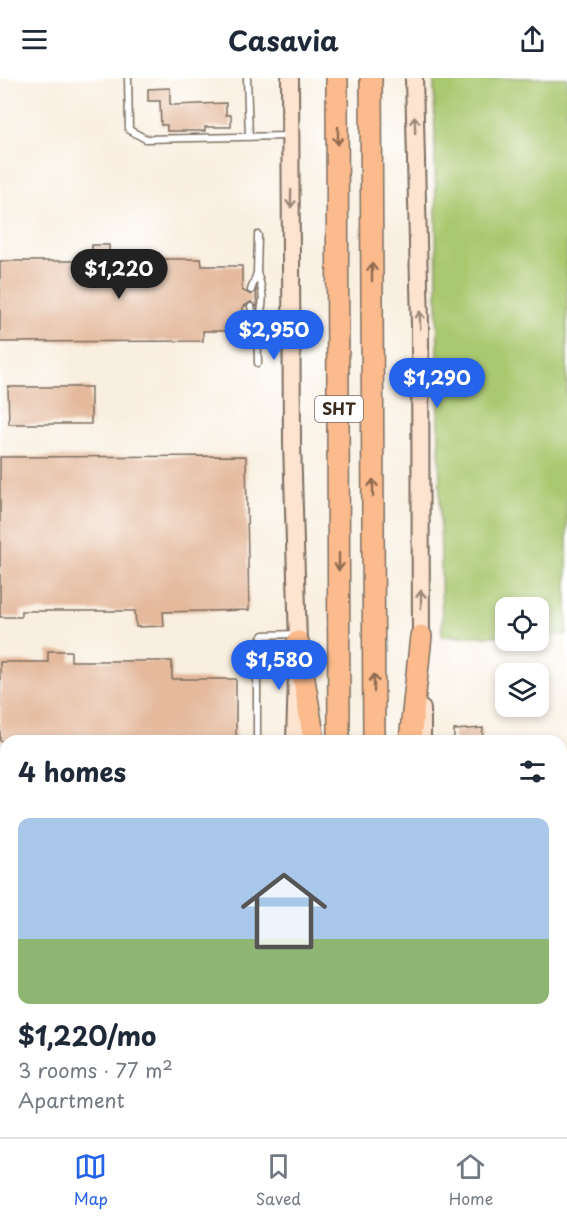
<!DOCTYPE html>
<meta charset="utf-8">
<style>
body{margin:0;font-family:"Playpen Sans",sans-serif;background:#f6f6f7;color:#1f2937;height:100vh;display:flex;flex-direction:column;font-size:22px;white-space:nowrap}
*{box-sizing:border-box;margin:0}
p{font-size:20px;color:#747a83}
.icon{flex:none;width:33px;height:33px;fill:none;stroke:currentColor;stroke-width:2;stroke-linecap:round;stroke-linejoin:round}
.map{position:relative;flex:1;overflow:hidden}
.drawer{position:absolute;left:0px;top:657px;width:567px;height:402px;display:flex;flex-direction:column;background:#fff;border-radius:18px 18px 0 0;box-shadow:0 3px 9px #0003}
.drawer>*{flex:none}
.buttons{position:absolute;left:495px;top:519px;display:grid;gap:12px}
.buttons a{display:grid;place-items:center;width:54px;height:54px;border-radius:12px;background:#fff;box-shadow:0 3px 9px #0003;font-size:30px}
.price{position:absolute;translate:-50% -51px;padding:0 14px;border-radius:21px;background:#2563eb;color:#fff;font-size:20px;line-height:39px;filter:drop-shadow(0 2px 3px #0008)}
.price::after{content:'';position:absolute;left:50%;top:36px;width:18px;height:14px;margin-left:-9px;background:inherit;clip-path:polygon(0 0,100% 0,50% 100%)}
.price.active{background:#222;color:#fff}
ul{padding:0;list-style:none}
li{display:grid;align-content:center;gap:12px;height:318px;padding:0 18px}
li+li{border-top:2px solid #e0e1e3}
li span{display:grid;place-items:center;height:186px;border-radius:12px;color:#555}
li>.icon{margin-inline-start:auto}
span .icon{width:108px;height:108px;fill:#fffc;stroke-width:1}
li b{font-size:26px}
h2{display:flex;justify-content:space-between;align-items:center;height:72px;padding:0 18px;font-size:26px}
header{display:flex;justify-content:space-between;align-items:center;height:78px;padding:0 18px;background:#fff;font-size:27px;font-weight:700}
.tab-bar{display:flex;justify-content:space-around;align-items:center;height:84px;border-top:2px solid #e0e1e3;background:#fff;font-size:16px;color:#747a83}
.tab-bar a{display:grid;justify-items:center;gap:3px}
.tab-bar .active{color:#2563eb}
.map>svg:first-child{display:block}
.green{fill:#aac86f;stroke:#727946;stroke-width:1.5}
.building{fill:#e4b99c}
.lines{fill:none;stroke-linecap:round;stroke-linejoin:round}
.lane-casing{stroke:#7e6f62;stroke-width:9}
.secondary-casing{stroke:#7e6f62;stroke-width:20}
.highway-casing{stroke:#7e6f62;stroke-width:24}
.lane{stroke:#fff;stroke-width:6}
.secondary{stroke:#fde4d1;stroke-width:16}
.highway{stroke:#fbbb8d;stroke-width:21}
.oneway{stroke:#9c8778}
.oneway2{stroke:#916b50}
.labels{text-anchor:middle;stroke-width:4.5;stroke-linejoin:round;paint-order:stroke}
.shield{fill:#fff;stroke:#766a62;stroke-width:1.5}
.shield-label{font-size:16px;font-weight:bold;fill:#3b2a1e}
</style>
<header><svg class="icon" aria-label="menu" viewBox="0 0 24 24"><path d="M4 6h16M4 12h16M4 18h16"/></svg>Casavia<svg class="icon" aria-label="share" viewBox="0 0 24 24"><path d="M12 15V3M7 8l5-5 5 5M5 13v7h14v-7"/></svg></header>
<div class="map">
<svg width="567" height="1059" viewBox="0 0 567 1059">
<rect width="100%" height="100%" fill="#fff"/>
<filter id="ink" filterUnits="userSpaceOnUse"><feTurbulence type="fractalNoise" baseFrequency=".0167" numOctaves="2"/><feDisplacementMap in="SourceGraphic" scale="12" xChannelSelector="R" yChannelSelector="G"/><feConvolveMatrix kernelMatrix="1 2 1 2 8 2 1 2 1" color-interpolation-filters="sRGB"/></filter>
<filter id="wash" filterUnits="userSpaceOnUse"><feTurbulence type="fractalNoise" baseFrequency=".008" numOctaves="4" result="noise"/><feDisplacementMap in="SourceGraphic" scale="24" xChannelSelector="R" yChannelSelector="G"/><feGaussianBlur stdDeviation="1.35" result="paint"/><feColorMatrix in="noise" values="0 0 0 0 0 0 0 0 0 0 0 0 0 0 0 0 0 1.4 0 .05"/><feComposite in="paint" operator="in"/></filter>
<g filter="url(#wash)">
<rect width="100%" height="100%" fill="#f9efe0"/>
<path class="green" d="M 434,0 L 567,0 L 567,557 L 539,557 L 538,530 L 506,530 L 505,558 L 442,558 Z"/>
<g id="blocks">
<path class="building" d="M 170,10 L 170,26 L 174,27 L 226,25 L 226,37 L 231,37 L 231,49 L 205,49 L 205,53 L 167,53 L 167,47 L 161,47 L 160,23 L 148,23 L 148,11 Z
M 92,167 L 109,167 L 109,181 L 201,181 L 202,188 L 242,188 L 242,212 L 251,217 L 256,212 L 257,229 L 251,224 L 243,229 L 243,253 L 203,253 L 203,263 L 0,264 L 0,183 L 92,183 Z
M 8,309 L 91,309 L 91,346 L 9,346 Z
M 246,378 L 249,532 L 163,534 L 164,548 L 136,549 L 135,533 L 21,533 L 21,539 L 0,539 L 0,379 Z
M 48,573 L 71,573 L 71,583 L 172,583 L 172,601 L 236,601 L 236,663 L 0,663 L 0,584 L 48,584 Z
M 483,650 L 482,663 L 454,663 L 454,652 Z"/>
</g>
</g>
<g filter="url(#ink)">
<use href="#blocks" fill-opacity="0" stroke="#7e6f62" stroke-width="1.5"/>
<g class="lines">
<g class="lane-casing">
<path id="lane" d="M 128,0 L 129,52 L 146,61 L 288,58
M 247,0 L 249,59
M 257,195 C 264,214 265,226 257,245
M 251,212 L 257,195 L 258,157
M 251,229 L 257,245 L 258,285
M 257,663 L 257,565 L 264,557 L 297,556
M 0,893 L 6,890"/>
</g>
<g class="secondary-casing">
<path id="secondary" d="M 290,0 L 292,365 L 298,564 L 295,663
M 414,0 L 420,247 L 421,569
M 422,631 L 422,663
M 297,1053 L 297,1059
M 425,1059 L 425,1053"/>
</g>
<g class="highway-casing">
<path id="highway" d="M 337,0 L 339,663
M 371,0 L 374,663
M 298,564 L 314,663
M 410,663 L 421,558
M 319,1053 L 319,1059
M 376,1053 L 376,1059
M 338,1059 L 338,1053
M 395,1059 L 395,1053"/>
</g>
<use href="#lane" class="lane"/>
<use href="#secondary" class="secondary"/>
<use href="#highway" class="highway"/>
</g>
<defs><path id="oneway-shaft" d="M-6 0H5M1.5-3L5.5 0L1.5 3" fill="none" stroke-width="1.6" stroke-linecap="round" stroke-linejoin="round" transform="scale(1.5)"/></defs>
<g class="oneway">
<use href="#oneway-shaft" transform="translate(415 47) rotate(-91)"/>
<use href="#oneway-shaft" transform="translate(291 121) rotate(91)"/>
<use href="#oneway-shaft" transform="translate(420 242) rotate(-91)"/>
<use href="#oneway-shaft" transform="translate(421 521) rotate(-90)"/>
</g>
<g class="oneway2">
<use href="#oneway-shaft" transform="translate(338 58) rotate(90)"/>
<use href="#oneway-shaft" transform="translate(372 194) rotate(-90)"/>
<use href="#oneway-shaft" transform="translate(373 410) rotate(-90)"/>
<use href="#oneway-shaft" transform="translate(339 484) rotate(90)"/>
<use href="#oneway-shaft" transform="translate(374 605) rotate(-90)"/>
</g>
</g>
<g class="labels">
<rect class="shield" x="315" y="318" width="48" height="26" rx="4.5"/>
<g class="shield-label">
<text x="339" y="337">SHT</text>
</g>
</g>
</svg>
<div class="buttons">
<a><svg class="icon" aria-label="locate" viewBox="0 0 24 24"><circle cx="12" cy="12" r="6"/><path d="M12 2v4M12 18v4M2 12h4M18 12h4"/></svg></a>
<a><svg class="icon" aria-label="layers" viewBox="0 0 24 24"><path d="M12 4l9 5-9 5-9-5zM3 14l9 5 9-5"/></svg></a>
</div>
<b class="price active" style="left:119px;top:222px">$1,220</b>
<b class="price" style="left:274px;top:283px">$2,950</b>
<b class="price" style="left:437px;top:331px">$1,290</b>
<b class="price" style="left:279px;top:613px">$1,580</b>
<section class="drawer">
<h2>4 homes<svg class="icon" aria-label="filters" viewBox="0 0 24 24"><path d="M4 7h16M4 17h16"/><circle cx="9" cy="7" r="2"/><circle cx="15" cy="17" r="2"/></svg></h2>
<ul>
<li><span style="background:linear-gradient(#a9c7e8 65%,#8fb573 0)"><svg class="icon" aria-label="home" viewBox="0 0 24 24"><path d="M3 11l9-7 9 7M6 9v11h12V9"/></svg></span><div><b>$1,220/mo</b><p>3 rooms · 77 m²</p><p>Apartment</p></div></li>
</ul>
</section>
</div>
<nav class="tab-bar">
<a class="active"><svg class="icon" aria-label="map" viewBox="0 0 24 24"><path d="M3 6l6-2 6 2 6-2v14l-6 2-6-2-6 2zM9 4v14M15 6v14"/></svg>Map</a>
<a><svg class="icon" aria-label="saved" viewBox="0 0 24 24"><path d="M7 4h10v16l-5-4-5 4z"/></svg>Saved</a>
<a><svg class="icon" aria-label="home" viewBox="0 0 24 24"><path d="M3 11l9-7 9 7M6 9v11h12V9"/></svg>Home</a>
</nav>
